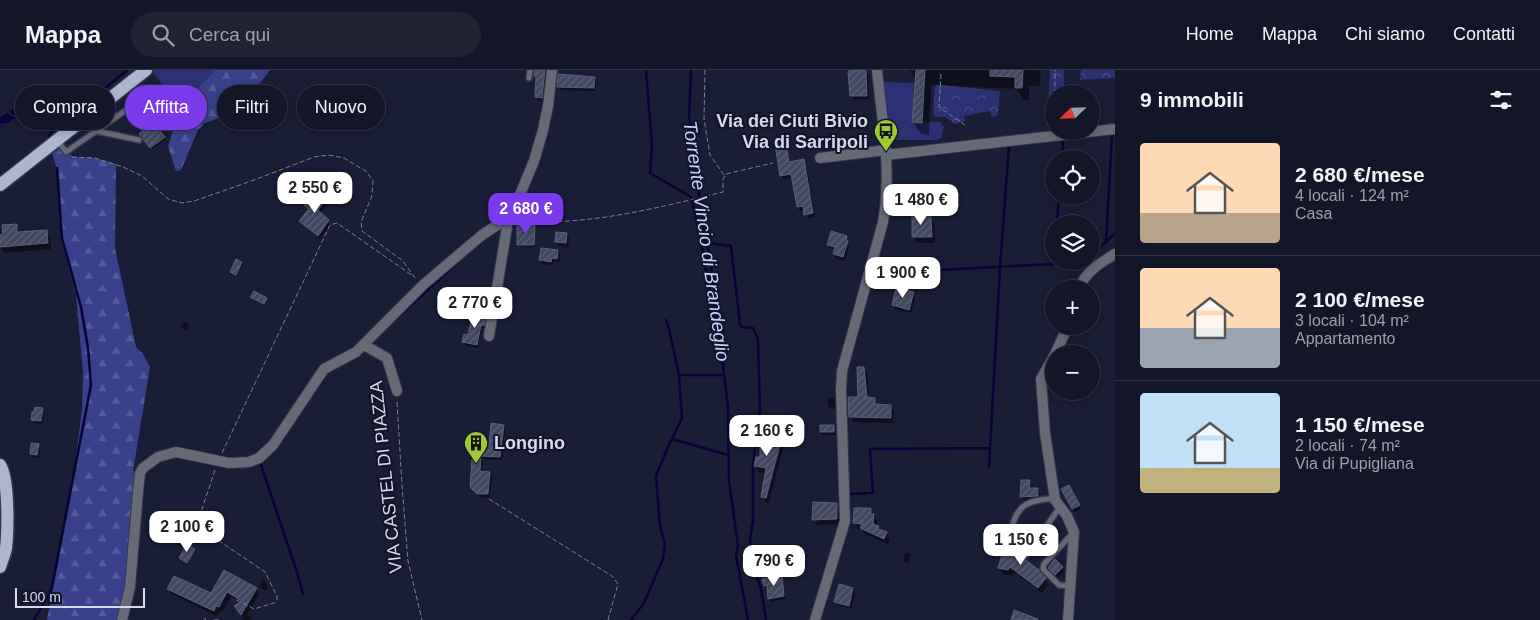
<!DOCTYPE html>
<html lang="it">
<meta charset="utf-8">
<style>
body{margin:0;font-family:Arial,sans-serif;background:#202334;color:#f1f3f6;height:100vh;display:flex;flex-direction:column;font-size:19px;white-space:nowrap}
*{box-sizing:border-box;margin:0}
p{font-size:16px;color:#9d9fa8}
.icon{flex:none;width:28px;height:28px;fill:none;stroke:currentColor;stroke-width:2;stroke-linecap:round;stroke-linejoin:round}
.map{position:relative;flex:1;overflow:hidden}
.details{display:flex;flex-direction:column;background:#131628;width:425px}
.details>*{flex:none}
.banner{position:absolute;left:15px;top:15px;width:475px;height:45px;display:flex;gap:10px}
.needle{width:32px;rotate:247deg}
.tools{position:absolute;left:1045px;top:15px;display:grid;gap:10px}
.tools a{display:grid;place-items:center;width:55px;height:55px;border-radius:50%;background:#131628;box-shadow:0 2px 8px #0003,0 0 0 1px #323545;font-size:25px}
.scale{position:absolute;left:15px;bottom:12px;width:130px;box-sizing:border-box;padding-left:5px;border:2px solid #d5d9e9;border-top:0;font-size:14px;line-height:18px;white-space:nowrap;color:#d5d9e9;-webkit-text-stroke:4px #11142a;paint-order:stroke}
.price{position:absolute;translate:-50% -42px;padding:0 11px;border-radius:10px;background:#fff;color:#222;font-size:16px;line-height:32px;filter:drop-shadow(0 1px 2px #0008)}
.price::after{content:'';position:absolute;left:50%;top:30px;width:15px;height:11px;margin-left:-8px;background:inherit;clip-path:polygon(0 0,100% 0,50% 100%)}
.price.active{background:#7c3aed;color:#fff}
ul{padding:0;list-style:none}
li{display:flex;align-items:center;gap:15px;height:125px;padding:0 25px}
li+li{border-top:1px solid #323545}
li span{display:grid;place-items:center;flex:none;width:140px;height:100px;border-radius:5px;color:#555}
li>.icon{margin-inline-start:auto}
span .icon{width:60px;height:60px;fill:#fffc;stroke-width:1}
li b{font-size:21px}
h2{display:flex;justify-content:space-between;align-items:center;height:60px;padding:0 25px;font-size:21px}
.pill{padding:0 18px;border-radius:22px;background:#131628;box-shadow:0 2px 8px #0003,0 0 0 1px #323545;font-size:18px;line-height:45px}
.pill.active{background:#7c3aed;color:#fff}
header{display:flex;align-items:center;gap:30px;box-sizing:border-box;height:70px;padding:0 25px;background:#131628;border-bottom:1px solid #323545}
header strong{font-size:24px}
nav{display:flex;gap:28px;margin-inline-start:auto;font-size:18px}
.search{width:350px;height:45px;background:#202334;display:flex;align-items:center;gap:12px;box-sizing:border-box;padding:0 18px;border-radius:28px;color:#9d9fa8;font-size:19px}
main{display:flex;flex:1;min-height:0}
.map>svg:first-child{display:block}
.green{fill:#2b3172}
.forest{fill:url(#forest-firs)}
.park{fill:url(#park-crowns)}
.water{fill:url(#water-waves)}
.shadow{fill:#0007}
.lines{fill:none;stroke-linecap:round;stroke-linejoin:round}
.stream{stroke:#080337;stroke-width:2.5}
.building{fill:url(#building-hatch);stroke:#595f7a}
.lane-casing{stroke:#33374e;stroke-width:8}
.street-casing{stroke:#33374e;stroke-width:12}
.primary-casing{stroke:#33374e;stroke-width:15}
.path{stroke:#7c8094;stroke-width:1;stroke-dasharray:5 2.5;stroke-linecap:butt}
.lane{stroke:#666976;stroke-width:5}
.street{stroke:#666976;stroke-width:10}
.primary{stroke:#aeb5cf;stroke-width:12}
.labels{text-anchor:middle;stroke-width:4;stroke-linejoin:round;paint-order:stroke}
.poi-label{font-size:18px;font-weight:bold;fill:#d5d9e9;stroke:#11142a;text-anchor:end}
.street-label{font-size:18px;fill:#d5d9e9;stroke:#11142a}
.water-label{font-size:19px;font-style:italic;fill:#c9d2fd;stroke:#11142a}
</style>
<header>
<strong>Mappa</strong>
<div class="search"><svg class="icon" aria-label="search" viewBox="0 0 24 24"><circle cx="10" cy="10" r="6"/><path d="M15 15l6 6"/></svg>Cerca qui</div>
<nav><a>Home</a><a>Mappa</a><a>Chi siamo</a><a>Contatti</a></nav>
</header>
<main>
<div class="map">
<svg width="1115" height="550" viewBox="0 0 1115 550">
<defs>
<pattern id="forest-firs" width="22" height="20" patternUnits="userSpaceOnUse" patternTransform="scale(1.25)"><rect width="22" height="20" fill="#384089"/><path d="M5 1l3.5 6h-7zM16 11l3.5 6h-7z" fill="#545b9a"/></pattern>
<pattern id="park-crowns" width="20" height="18" patternUnits="userSpaceOnUse" patternTransform="scale(1.25)"><rect width="20" height="18" fill="#2b3172"/><path d="M2 6a3 3 0 1 1 6 0M12 15a3 3 0 1 1 6 0" fill="none" stroke="#494e86"/></pattern>
<pattern id="water-waves" width="16" height="10" patternUnits="userSpaceOnUse" patternTransform="scale(1.25)"><rect width="16" height="10" fill="#080337"/><path d="M0 5q4-4 8 0t8 0" fill="none" stroke="#2b2754"/></pattern>
<pattern id="building-hatch" width="6" height="6" patternUnits="userSpaceOnUse" patternTransform="scale(1.25)"><rect width="6" height="6" fill="#424762"/><path d="M-1 1l2-2M0 6l6-6M5 7l2-2" fill="none" stroke="#5c6178"/></pattern>
</defs>
<rect width="100%" height="100%" fill="#191d35"/>
<path class="green" d="M 155,0 L 215,0 L 179,38 L 153,2 Z
M 884,12 L 914,13 L 912,52 L 940,52 L 944,57 L 941,68 L 937,70 L 889,70 Z"/>
<path class="forest" d="M 215,0 L 270,0 L 239,41 L 205,53 L 198,60 L 181,100 L 176,101 L 168,77 L 179,38 Z
M 57,70 L 73,87 L 95,88 L 116,94 L 115,178 L 136,277 L 143,284 L 150,297 L 133,401 L 140,403 L 122,550 L 47,550 L 73,412 L 82,339 L 83,303 L 76,225 L 62,172 L 58,103 L 50,76 Z"/>
<path class="park" d="M 1050,0 L 1064,0 L 1064,24 L 1054,24 L 1054,32 L 1048,33 Z
M 1081,0 L 1115,0 L 1115,8 L 1080,10 Z
M 935,14 L 1000,21 L 998,45 L 992,47 L 990,41 L 964,46 L 965,51 L 955,54 L 946,47 L 935,47 L 933,44 Z"/>
<path class="water" d="M 21,33 L 26,37 L 26,41 L 0,58 L 0,48 Z"/>
<path class="shadow" d="M 536,0 L 549,0 L 544,31 L 538,30 L 536,27 L 537,10 L 535,6 Z
M 910,0 L 1039,0 L 1041,10 L 1039,16 L 1029,16 L 1029,30 L 1023,30 L 1017,19 L 931,15 L 929,65 L 921,64 L 913,52 L 916,10 Z
M 866,1 L 868,5 L 869,29 L 854,30 L 852,26 Z
M 594,8 L 596,11 L 595,21 L 560,20 L 558,17 Z
M 153,54 L 165,69 L 152,79 L 140,65 Z
M 808,70 L 813,70 L 814,78 L 809,79 Z
M 786,74 L 790,93 L 804,91 L 806,95 L 815,147 L 808,148 L 805,140 L 800,141 L 798,137 L 793,107 L 783,109 L 781,105 Z
M 321,123 L 329,132 L 320,144 L 330,155 L 320,169 L 303,154 L 300,151 L 309,140 L 305,135 Z
M 919,145 L 921,148 L 931,148 L 934,154 L 935,173 L 917,173 L 914,167 Z
M 16,156 L 19,163 L 46,161 L 50,167 L 51,179 L 4,183 L 1,177 L 0,166 L 4,166 Z
M 534,156 L 534,177 L 519,176 L 518,174 Z
M 567,164 L 569,168 L 568,177 L 559,176 L 556,172 Z
M 846,167 L 849,176 L 845,191 L 836,188 L 834,184 L 836,180 L 830,178 L 828,174 Z
M 558,182 L 560,185 L 559,192 L 553,191 L 553,195 L 543,194 L 540,190 Z
M 241,193 L 242,195 L 237,205 L 232,203 Z
M 913,223 L 915,227 L 911,243 L 895,239 L 893,235 Z
M 252,227 L 266,229 L 267,230 L 264,235 Z
M 485,246 L 486,249 L 485,258 L 482,258 L 478,278 L 465,275 L 464,272 Z
M 184,251 L 189,255 L 186,261 L 180,257 Z
M 864,298 L 867,304 L 869,329 L 874,329 L 878,335 L 891,337 L 894,342 L 893,353 L 853,352 L 850,346 L 860,329 Z
M 828,328 L 834,328 L 836,332 L 836,339 L 831,339 L 828,335 Z
M 42,339 L 44,343 L 43,354 L 35,353 L 32,349 Z
M 503,356 L 505,360 L 502,390 L 483,389 L 482,402 L 489,403 L 492,407 L 489,428 L 480,427 L 471,417 L 474,377 L 490,378 Z
M 834,357 L 836,365 L 823,365 L 821,362 Z
M 772,363 L 776,369 L 775,372 L 780,372 L 783,378 L 769,433 L 766,433 L 763,426 L 766,403 L 759,402 L 756,395 L 761,389 L 761,376 L 758,371 Z
M 38,375 L 40,379 L 39,388 L 33,387 L 31,384 Z
M 1029,412 L 1031,419 L 1038,419 L 1040,423 L 1040,429 L 1024,430 L 1022,426 Z
M 1069,416 L 1081,439 L 1075,442 L 1063,420 Z
M 836,434 L 840,440 L 839,454 L 817,455 L 814,449 Z
M 871,440 L 877,451 L 877,456 L 881,461 L 886,463 L 890,469 L 888,474 L 865,464 L 862,460 L 858,459 L 854,453 Z
M 1014,478 L 1018,485 L 1045,509 L 1048,515 L 1042,523 L 1014,502 L 1012,506 L 1003,504 L 999,497 Z
M 905,482 L 911,484 L 908,493 L 903,491 Z
M 803,489 L 803,498 L 788,498 L 788,501 L 782,499 Z
M 1049,498 L 1062,498 L 1064,502 L 1058,508 Z
M 225,501 L 256,519 L 259,525 L 247,545 L 252,550 L 244,550 L 239,542 L 241,533 L 231,527 L 222,542 L 220,541 L 217,546 L 172,524 L 168,519 L 211,524 Z
M 781,507 L 783,510 L 785,529 L 771,532 L 769,528 L 769,518 L 767,519 L 765,515 Z
M 263,509 L 268,516 L 266,521 L 259,516 Z
M 853,519 L 855,523 L 851,539 L 838,535 L 836,531 Z"/>
<g class="lines">
<path class="stream" d="M 646,0 L 652,76 L 650,103 L 691,127 L 700,166 L 715,251 L 722,267
M 691,0 L 689,46 L 701,139 L 724,270 L 722,286 L 728,338 L 729,411 L 738,476 L 736,485 L 748,550
M 49,69 L 50,64 L 127,0
M 1062,89 L 1063,71
M 1057,154 L 1059,126
M 1106,172 L 1112,66
M 708,173 L 731,176 L 740,254 L 742,257 L 753,258 L 758,269 L 760,340 L 753,394 L 753,452 L 750,468 L 754,498 L 761,519 L 766,550
M 1091,184 L 1106,172 L 1115,163
M 922,201 L 1070,193 L 1075,191
M 399,246 L 458,192
M 679,305 L 724,305
M 672,369 L 728,385
M 261,391 L 260,392 L 297,502 L 303,524
M 989,397 L 1000,197 L 1009,76
M 848,424 L 873,423 L 870,379 L 990,378
M 34,550 L 49,524 L 52,517 L 91,315 L 88,278 L 81,237 L 62,168 L 57,98
M 631,550 L 644,533 L 663,489 L 665,474 L 660,456 L 656,406 L 667,379 L 682,348 L 679,305 L 669,259 L 666,250"/>
</g>
<path class="building" d="M 534,0 L 545,0 L 542,28 L 535,27 L 536,7 L 534,6 Z
M 866,0 L 867,26 L 850,26 L 848,1 Z
M 916,0 L 925,0 L 922,53 L 912,52 Z
M 990,0 L 1023,0 L 1022,18 L 1015,18 L 1015,7 L 990,6 Z
M 558,4 L 595,7 L 594,18 L 557,17 Z
M 153,52 L 165,67 L 150,78 L 139,64 Z
M 786,73 L 789,92 L 804,89 L 813,143 L 804,145 L 803,136 L 797,137 L 791,104 L 780,106 L 775,74 Z
M 321,121 L 328,127 L 318,140 L 329,150 L 318,166 L 299,151 L 309,139 L 304,135 L 313,122 L 318,125 Z
M 912,144 L 920,144 L 920,147 L 931,147 L 932,167 L 912,167 Z
M 17,154 L 17,162 L 47,160 L 48,173 L 0,177 L 0,165 L 3,165 L 2,155 Z
M 517,154 L 535,155 L 534,175 L 517,175 Z
M 831,161 L 847,166 L 846,170 L 848,171 L 843,187 L 833,184 L 835,177 L 827,175 Z
M 556,162 L 567,163 L 566,173 L 555,172 Z
M 541,178 L 558,180 L 557,189 L 552,188 L 551,192 L 539,190 Z
M 236,189 L 242,192 L 236,205 L 230,202 Z
M 896,218 L 914,222 L 909,240 L 892,235 Z
M 254,221 L 267,228 L 264,234 L 250,227 Z
M 473,242 L 486,245 L 484,256 L 481,255 L 477,275 L 462,272 L 464,264 L 468,265 Z
M 857,297 L 864,297 L 867,327 L 875,328 L 875,334 L 891,335 L 891,348 L 849,347 L 848,327 L 858,327 Z
M 35,337 L 43,338 L 41,351 L 31,350 L 32,342 L 34,342 Z
M 491,353 L 504,355 L 500,387 L 481,386 L 480,401 L 490,402 L 488,424 L 477,424 L 470,417 L 473,376 L 489,376 Z
M 820,355 L 834,355 L 834,362 L 820,362 Z
M 758,361 L 773,362 L 771,370 L 781,371 L 766,428 L 761,427 L 766,398 L 754,396 L 756,387 L 760,387 L 760,373 L 757,372 Z
M 31,373 L 39,374 L 37,385 L 30,384 Z
M 1021,410 L 1030,410 L 1029,418 L 1038,418 L 1038,426 L 1020,427 Z
M 1069,415 L 1080,435 L 1072,439 L 1061,419 Z
M 813,432 L 837,433 L 837,449 L 812,450 Z
M 854,438 L 871,438 L 871,444 L 874,444 L 873,454 L 879,456 L 878,459 L 887,462 L 884,469 L 860,458 L 862,454 L 853,453 Z
M 187,474 L 195,479 L 187,493 L 179,488 Z
M 1005,475 L 1015,477 L 1014,481 L 1039,500 L 1046,508 L 1038,518 L 1010,497 L 1008,500 L 998,498 Z
M 783,487 L 795,490 L 795,487 L 803,487 L 803,497 L 788,497 L 788,500 L 781,499 Z
M 1055,489 L 1063,497 L 1055,505 L 1048,498 Z
M 224,500 L 257,518 L 241,545 L 234,536 L 242,531 L 227,522 L 219,537 L 216,536 L 214,541 L 167,519 L 174,506 L 211,523 Z
M 782,505 L 784,526 L 768,529 L 767,515 L 764,516 L 762,509 Z
M 839,514 L 853,518 L 849,536 L 834,532 Z
M 1014,540 L 1038,549 L 1038,550 L 1011,550 Z"/>
<g class="lines">
<g class="lane-casing">
<path id="lane" d="M 529,8 L 530,0
M 96,61 L 139,70
M 57,70 L 66,82 L 132,36 L 146,53
M 1011,461 C 1017,433 1028,431 1055,428
M 1026,485 L 1060,437
M 1070,516 L 1059,515 L 1043,499 L 1044,494 L 1073,463"/>
</g>
<g class="street-casing">
<path id="street" d="M 886,85 L 1115,59
M 820,88 L 886,80
M 1079,219 C 1085,202 1100,193 1115,184
M 489,266 L 508,151 L 511,146
M 364,275 L 387,288 L 397,321
M 1055,284 L 1068,256
M 1054,286 L 1041,309 L 1045,363 L 1055,430 L 1067,446 L 1074,462 L 1068,550
M 122,550 L 130,517 L 138,422 L 140,403 L 143,398 L 158,387 L 176,382 L 229,393 L 249,392 L 259,388 L 273,375 L 324,299 L 356,282 L 423,215 L 482,165 L 511,146 L 534,91 L 543,60 L 548,36 L 552,0
M 815,550 L 845,451 L 841,320 L 842,301 L 883,152 C 892,102 882,50 877,0"/>
</g>
<g class="primary-casing">
<path id="primary" d="M 0,115 L 146,0
M 0,395 C 9,408 8,460 6,478 C 5,484 2,491 0,497"/>
</g>
<path class="path" d="M 705,0 L 704,49 L 710,85 L 724,105
M 941,4 L 939,37 L 965,55
M 1055,24 L 1055,0
M 72,87 L 95,88 L 123,97 L 142,106 L 168,129 L 182,133 L 194,131 L 254,110 L 314,87 L 329,85 L 344,88 L 367,102 L 373,111 L 372,126 L 361,152 L 362,161 L 403,191 L 415,208
M 520,151 C 588,156 657,138 723,122 L 723,109 L 726,104 L 773,93
M 397,332 L 402,415 L 408,491 L 422,550
M 222,383 L 330,155 L 337,153 L 413,206
M 215,400 L 198,451 L 203,460 L 265,502 L 277,526 L 277,530 L 274,533 L 254,539 L 237,530 L 233,530
M 489,429 L 612,506 L 618,514 L 608,550
M 204,548 L 206,550
M 214,550 L 219,550"/>
<use href="#lane" class="lane"/>
<use href="#street" class="street"/>
<use href="#primary" class="primary"/>
</g>
<defs>
<g id="bus-pin" transform="scale(1.25)"><path d="M0 17L-7.5 6A9.5 9.5 0 1 1 7.5 6Z" fill="#9dca2f" stroke="#11142a"/><path d="M-5-6H5V4H4V6H2V4H-2V6H-4V4H-5ZM-3.5-4V0h7V-4ZM-3.5 1.2v1.5H-2V1.2ZM2 1.2v1.5H3.5V1.2Z" fill="#111"/></g>
<g id="building-pin" transform="scale(1.25)"><path d="M0 17L-7.5 6A9.5 9.5 0 1 1 7.5 6Z" fill="#9dca2f" stroke="#11142a"/><path d="M-4-6H4V6H1V3H-1V6H-4ZM-2.5-4.3h1.7v1.8h-1.7ZM.8-4.3h1.7v1.8H.8ZM-2.5-1h1.7V.8h-1.7ZM.8-1h1.7V.8H.8Z" fill="#111"/></g>
</defs>
<g fill-rule="evenodd">
<use href="#bus-pin" x="886" y="61"/>
<use href="#building-pin" x="476" y="373"/>
</g>
<g class="labels">
<g class="poi-label">
<text x="868" y="57">Via dei Ciuti Bivio<tspan x="868" dy="21">Via di Sarripoli</tspan></text>
<text x="494" y="379" text-anchor="start">Longino</text>
</g>
<g class="street-label">
<text transform="translate(386 407) rotate(-96)" y="6">VIA CASTEL DI PIAZZA</text>
</g>
<g class="water-label">
<text transform="translate(707 171) rotate(82)" y="7">Torrente Vincio di Brandeglio</text>
</g>
</g>
</svg>
<div class="tools">
<a><svg class="needle" viewBox="-14 -14 28 28"><path d="M0-13l5 13h-10z" fill="#e53935"/><path d="M0 13l5-13h-10z" fill="#9d9fa8"/></svg></a>
<a><svg class="icon" aria-label="locate" viewBox="0 0 24 24"><circle cx="12" cy="12" r="6"/><path d="M12 2v4M12 18v4M2 12h4M18 12h4"/></svg></a>
<a><svg class="icon" aria-label="layers" viewBox="0 0 24 24"><path d="M12 4l9 5-9 5-9-5zM3 14l9 5 9-5"/></svg></a>
<a>+</a>
<a>−</a>
</div>
<div class="scale">100 m</div>
<b class="price" style="left:315px;top:144px">2 550 €</b>
<b class="price" style="left:921px;top:156px">1 480 €</b>
<b class="price active" style="left:526px;top:165px">2 680 €</b>
<b class="price" style="left:903px;top:229px">1 900 €</b>
<b class="price" style="left:475px;top:259px">2 770 €</b>
<b class="price" style="left:767px;top:387px">2 160 €</b>
<b class="price" style="left:187px;top:483px">2 100 €</b>
<b class="price" style="left:1021px;top:496px">1 150 €</b>
<b class="price" style="left:774px;top:517px">790 €</b>
<div class="banner">
<a class="pill">Compra</a>
<a class="pill active">Affitta</a>
<a class="pill">Filtri</a>
<a class="pill">Nuovo</a>
</div>
</div>
<section class="details">
<h2>9 immobili<svg class="icon" aria-label="filters" viewBox="0 0 24 24"><path d="M4 7h16M4 17h16"/><circle cx="9" cy="7" r="2"/><circle cx="15" cy="17" r="2"/></svg></h2>
<ul>
<li><span style="background:linear-gradient(#ffd9b3 70%,#b9a48a 0)"><svg class="icon" aria-label="home" viewBox="0 0 24 24"><path d="M3 11l9-7 9 7M6 9v11h12V9"/></svg></span><div><b>2 680 €/mese</b><p>4 locali · 124 m²</p><p>Casa</p></div></li>
<li><span style="background:linear-gradient(#ffd9b3 60%,#9aa5b1 0)"><svg class="icon" aria-label="home" viewBox="0 0 24 24"><path d="M3 11l9-7 9 7M6 9v11h12V9"/></svg></span><div><b>2 100 €/mese</b><p>3 locali · 104 m²</p><p>Appartamento</p></div></li>
<li><span style="background:linear-gradient(#bfe0f5 75%,#c2b280 0)"><svg class="icon" aria-label="home" viewBox="0 0 24 24"><path d="M3 11l9-7 9 7M6 9v11h12V9"/></svg></span><div><b>1 150 €/mese</b><p>2 locali · 74 m²</p><p>Via di Pupigliana</p></div></li>
</ul>
</section>
</main>
